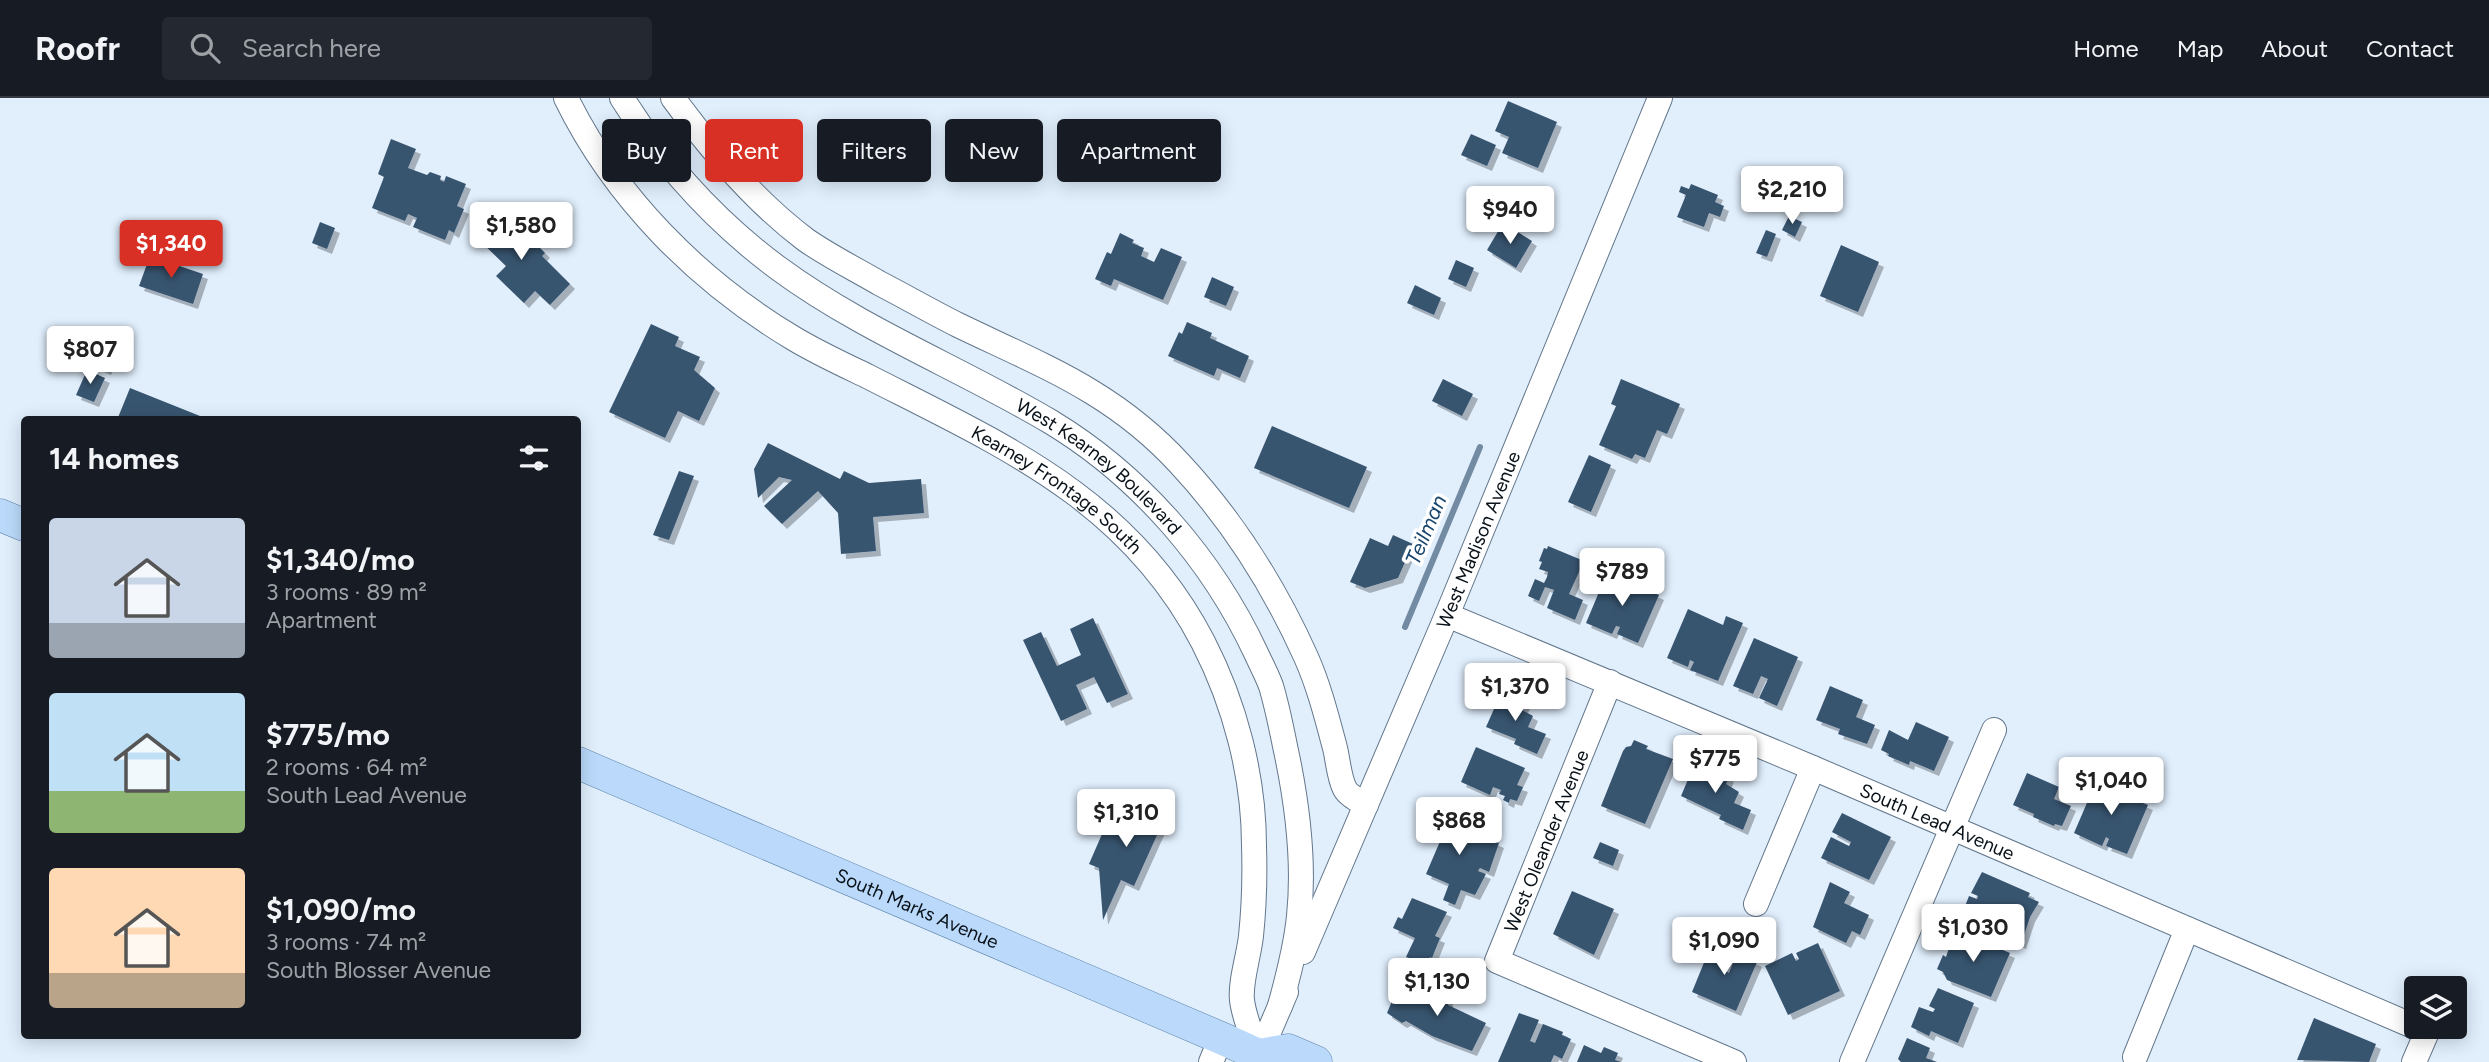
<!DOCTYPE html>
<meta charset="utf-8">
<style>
body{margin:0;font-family:Figtree,sans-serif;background:#242831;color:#f1f3f6;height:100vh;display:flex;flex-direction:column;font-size:26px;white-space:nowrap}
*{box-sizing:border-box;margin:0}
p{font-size:23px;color:#9ea1a6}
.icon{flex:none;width:38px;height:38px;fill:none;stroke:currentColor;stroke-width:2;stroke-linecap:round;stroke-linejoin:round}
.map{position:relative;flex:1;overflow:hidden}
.sheet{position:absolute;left:21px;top:318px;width:560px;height:623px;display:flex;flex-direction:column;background:#171b24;border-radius:7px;box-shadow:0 4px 18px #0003}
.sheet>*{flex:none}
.top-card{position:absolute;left:602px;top:21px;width:665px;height:63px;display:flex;gap:14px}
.controls{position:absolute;left:2404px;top:878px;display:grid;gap:14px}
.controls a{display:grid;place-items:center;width:63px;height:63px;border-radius:7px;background:#171b24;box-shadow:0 4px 18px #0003;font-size:35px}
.price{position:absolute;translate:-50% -60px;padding:0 16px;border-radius:7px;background:#fff;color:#222;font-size:23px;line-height:46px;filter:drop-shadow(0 2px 4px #0008)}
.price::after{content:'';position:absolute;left:50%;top:42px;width:21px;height:16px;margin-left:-10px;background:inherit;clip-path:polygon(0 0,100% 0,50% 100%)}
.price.current{background:#d93025;color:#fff}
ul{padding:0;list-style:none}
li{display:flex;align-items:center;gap:21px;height:175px;padding:0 28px}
li span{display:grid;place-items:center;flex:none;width:196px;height:140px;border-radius:7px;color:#555}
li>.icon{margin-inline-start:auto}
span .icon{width:84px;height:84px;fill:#fffc;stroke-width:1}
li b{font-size:30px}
h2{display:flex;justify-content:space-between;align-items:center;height:84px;padding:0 28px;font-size:30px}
.tag{padding:0 24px;border-radius:7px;background:#171b24;box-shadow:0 4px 18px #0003;font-size:24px;line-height:63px}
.tag.current{background:#d93025;color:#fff}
header{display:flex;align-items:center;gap:42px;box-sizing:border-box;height:98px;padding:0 35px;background:#171b24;border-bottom:2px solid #363941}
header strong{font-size:33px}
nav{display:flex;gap:38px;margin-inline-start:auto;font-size:24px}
.search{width:490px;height:63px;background:#242831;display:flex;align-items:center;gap:18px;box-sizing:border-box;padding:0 24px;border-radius:7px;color:#9ea1a6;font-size:26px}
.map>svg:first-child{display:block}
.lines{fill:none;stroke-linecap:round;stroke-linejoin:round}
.stream{stroke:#728aa2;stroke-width:6}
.building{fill:#395470;filter:url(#shadow)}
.minor-casing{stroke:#62768b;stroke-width:26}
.major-casing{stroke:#5f84aa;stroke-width:33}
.minor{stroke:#fff;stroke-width:24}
.major{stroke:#bbdafb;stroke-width:32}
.labels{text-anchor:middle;stroke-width:7;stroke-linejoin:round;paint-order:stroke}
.street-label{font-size:19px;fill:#0a1219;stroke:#fff}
.water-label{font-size:21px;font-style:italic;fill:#17456e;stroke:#fff}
</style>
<header>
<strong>Roofr</strong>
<div class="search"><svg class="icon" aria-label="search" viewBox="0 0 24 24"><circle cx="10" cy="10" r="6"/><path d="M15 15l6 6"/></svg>Search here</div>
<nav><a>Home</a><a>Map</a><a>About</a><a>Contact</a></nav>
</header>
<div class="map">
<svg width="2489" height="964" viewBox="0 0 2489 964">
<defs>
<filter id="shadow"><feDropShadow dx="5" dy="5" stdDeviation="0" flood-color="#0004"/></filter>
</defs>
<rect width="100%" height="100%" fill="#e1effd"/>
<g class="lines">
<path class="stream" d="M 1405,529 L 1480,349"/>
</g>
<path class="building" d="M 1508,3 L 1557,24 L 1538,70 L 1502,55 L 1509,39 L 1495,33 Z
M 1471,36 L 1496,47 L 1487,68 L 1461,57 Z
M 391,41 L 416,51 L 408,70 L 427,77 L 430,74 L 441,78 L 440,82 L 444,84 L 446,78 L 466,86 L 457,108 L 464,111 L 454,135 L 449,132 L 445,142 L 413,129 L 417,120 L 408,116 L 405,123 L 372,110 L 384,79 L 378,76 Z
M 1691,86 L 1718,97 L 1715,104 L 1724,108 L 1720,119 L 1709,115 L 1704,129 L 1677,119 L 1686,97 L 1679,94 L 1681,88 L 1689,91 Z
M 493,114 L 521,142 L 526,136 L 545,155 L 542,158 L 570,186 L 550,207 L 535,193 L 524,205 L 496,178 L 506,168 L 472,135 Z
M 1789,118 L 1802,124 L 1795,139 L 1782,132 Z
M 320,124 L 335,130 L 327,151 L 312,145 Z
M 1503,125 L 1532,143 L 1516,170 L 1487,152 Z
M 1766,132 L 1776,136 L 1767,159 L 1756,155 Z
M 1120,135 L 1134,142 L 1132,145 L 1144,150 L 1141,158 L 1154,164 L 1161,150 L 1182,159 L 1163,202 L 1114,181 L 1111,188 L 1095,181 L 1107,154 L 1111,156 Z
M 1841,147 L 1879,164 L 1858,214 L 1820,198 Z
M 150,158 L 203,176 L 193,206 L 139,188 Z
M 1456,162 L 1474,170 L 1466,189 L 1448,181 Z
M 1212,179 L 1234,189 L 1226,208 L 1204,199 Z
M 1415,187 L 1441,200 L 1434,217 L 1407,205 Z
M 1187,224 L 1212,235 L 1210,240 L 1249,258 L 1240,280 L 1217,270 L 1214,278 L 1168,258 L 1179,234 L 1182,236 Z
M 651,226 L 679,239 L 675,248 L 700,259 L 694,272 L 715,290 L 699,323 L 678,313 L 665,340 L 609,314 Z
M 100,238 L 118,245 L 106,272 L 89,265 Z
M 87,272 L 105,280 L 94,304 L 76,297 Z
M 1443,281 L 1473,296 L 1462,318 L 1432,303 Z
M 1621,281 L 1680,306 L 1667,336 L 1657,332 L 1645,360 L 1635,356 L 1632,361 L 1599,347 L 1616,308 L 1611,306 Z
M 130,290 L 210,322 L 117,322 Z
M 1272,328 L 1367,369 L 1349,410 L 1254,370 Z
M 768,345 L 840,381 L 844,373 L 869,385 L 921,381 L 924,415 L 873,419 L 876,453 L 841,456 L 838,415 L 818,393 L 782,426 L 764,408 L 792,382 L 779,379 L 758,400 L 754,371 Z
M 1589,357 L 1611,367 L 1591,414 L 1568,404 Z
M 679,373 L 694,378 L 669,442 L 653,437 Z
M 1393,437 L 1413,446 L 1398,480 L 1365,490 L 1350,484 L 1370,440 L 1388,448 Z
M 1548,448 L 1584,463 L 1569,496 L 1583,502 L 1575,522 L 1547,510 L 1554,492 L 1545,489 L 1539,503 L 1528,498 L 1535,481 L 1544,485 L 1547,479 L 1548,474 L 1539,471 L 1542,464 L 1539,463 L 1544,450 L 1547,451 Z
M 1607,475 L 1659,497 L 1638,545 L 1617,536 L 1620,529 L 1616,528 L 1612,536 L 1586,525 Z
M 1688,511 L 1723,527 L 1726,518 L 1743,525 L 1718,583 L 1690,572 L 1694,564 L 1690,562 L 1688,569 L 1667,560 Z
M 1093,520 L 1128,596 L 1107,605 L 1094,579 L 1076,587 L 1087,611 L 1061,623 L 1023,542 L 1041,534 L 1057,568 L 1081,557 L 1070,531 Z
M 1754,540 L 1798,559 L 1777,608 L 1759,600 L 1768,581 L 1761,578 L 1753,596 L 1733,588 Z
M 1830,588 L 1863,602 L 1856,619 L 1875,627 L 1867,646 L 1838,636 L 1840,631 L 1816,622 Z
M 1502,593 L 1514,597 L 1514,598 L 1526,604 L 1522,612 L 1533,618 L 1528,629 L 1546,636 L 1537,656 L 1514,646 L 1516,641 L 1486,629 Z
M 1916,624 L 1949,639 L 1934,673 L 1910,663 L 1909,667 L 1888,658 L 1889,656 L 1881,652 L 1889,632 L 1908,642 Z
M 1634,642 L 1648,648 L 1646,651 L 1673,661 L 1645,726 L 1601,708 L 1623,653 L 1626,649 L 1631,648 Z
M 1476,649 L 1525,670 L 1517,687 L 1523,689 L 1517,703 L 1510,701 L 1509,705 L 1503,702 L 1505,698 L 1499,696 L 1501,692 L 1493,689 L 1490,697 L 1461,684 Z
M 1695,665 L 1707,670 L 1712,669 L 1729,679 L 1726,686 L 1739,694 L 1734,705 L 1751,712 L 1743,732 L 1719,721 L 1721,717 L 1681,698 Z
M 2027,675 L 2059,689 L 2054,701 L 2071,708 L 2062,728 L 2055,726 L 2054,728 L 2033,719 L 2034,716 L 2013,707 Z
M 2099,677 L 2116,684 L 2113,693 L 2148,707 L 2127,756 L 2106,748 L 2109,741 L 2106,739 L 2102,748 L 2074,735 Z
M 1135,700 L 1167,715 L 1134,788 L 1121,782 L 1103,822 L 1099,770 L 1089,766 L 1109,720 L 1124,726 Z
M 1432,712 L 1452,720 L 1451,724 L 1499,745 L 1489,774 L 1480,770 L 1478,773 L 1486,776 L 1475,797 L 1461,792 L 1455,807 L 1443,802 L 1449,786 L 1426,776 L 1441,741 L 1433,737 L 1436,731 L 1426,727 Z
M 1842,715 L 1891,739 L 1869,782 L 1821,760 L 1831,739 L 1849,748 L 1851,744 L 1832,734 Z
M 1600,744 L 1619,752 L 1613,768 L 1593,760 Z
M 1982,774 L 2030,795 L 2028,799 L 2039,804 L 2030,819 L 2021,846 L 2010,841 L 2007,847 L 1958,826 L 1969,798 L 1977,801 L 1978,798 L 1971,795 Z
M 1830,784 L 1850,794 L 1844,805 L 1869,817 L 1860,837 L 1852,833 L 1846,845 L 1813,829 Z
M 1572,793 L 1614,811 L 1594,857 L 1553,836 Z
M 1412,800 L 1447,814 L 1435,838 L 1440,840 L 1432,860 L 1430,859 L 1426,867 L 1406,859 L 1415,840 L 1393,830 L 1398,819 L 1402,821 Z
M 1955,832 L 2010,855 L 1991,899 L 1947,882 L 1943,874 L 1937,871 L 1943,857 L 1946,859 Z
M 1712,845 L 1733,852 L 1724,872 L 1729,875 L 1737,855 L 1757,864 L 1736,913 L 1692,894 Z
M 1818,845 L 1840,893 L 1788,917 L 1765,868 L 1792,855 L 1796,863 L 1799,861 L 1796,855 Z
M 1408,889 L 1433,900 L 1435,897 L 1448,901 L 1448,907 L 1486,925 L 1472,953 L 1432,938 L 1406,923 L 1402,925 L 1387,915 L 1395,896 L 1405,898 Z
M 1938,890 L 1974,905 L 1958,945 L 1931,933 L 1929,938 L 1911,929 L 1919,909 L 1933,914 L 1935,911 L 1929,908 Z
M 1519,915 L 1539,922 L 1530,943 L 1535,945 L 1543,926 L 1563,934 L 1562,937 L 1571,941 L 1562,961 L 1554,957 L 1551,964 L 1498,964 Z
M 2314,920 L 2376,946 L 2369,964 L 2297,962 Z
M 1907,940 L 1930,950 L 1926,960 L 1937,964 L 1901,964 L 1898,961 Z
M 1584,947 L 1601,955 L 1604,949 L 1618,955 L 1615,962 L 1621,964 L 1577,964 Z"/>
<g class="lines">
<g class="minor-casing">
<g id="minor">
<path id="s1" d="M 566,0 C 615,100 698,183 793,240 C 816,254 842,266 867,278 C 1002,347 1129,401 1203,544 C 1235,606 1254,678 1254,748 C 1255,778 1254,809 1251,838 C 1249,857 1240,884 1242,902 C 1244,920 1253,940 1259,957"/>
<path id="s2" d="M 622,0 C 663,66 716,124 778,170 C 862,232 962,271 1051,324 C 1140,378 1212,461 1256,555 C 1261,566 1267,577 1271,588 C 1277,608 1281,628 1285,648 C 1297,703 1305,761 1299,818 C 1296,849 1288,879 1280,908"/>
<path d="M 673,0 C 711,52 754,103 806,142 C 829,158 855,171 879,185 C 906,199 932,214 958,227 C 1043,268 1114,294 1180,366 C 1233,423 1274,488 1306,559 C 1319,588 1327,620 1335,650 C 1338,662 1339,680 1345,691 C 1348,697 1360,703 1366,707"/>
<path id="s3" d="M 1447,517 L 1813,670 L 2427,934 L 2414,964"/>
<path d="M 1610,584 L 1497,863 L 1734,964"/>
<path d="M 1756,806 L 1813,670"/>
<path id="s4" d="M 1303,854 L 1447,517 L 1660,0"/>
<path d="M 1259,957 L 1286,894"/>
<path d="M 2135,959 L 2187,831"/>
<path d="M 1211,964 L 1221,940"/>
<path d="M 1852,964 L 1994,632"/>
</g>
</g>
<g class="major-casing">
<g id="major">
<path d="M 0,417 L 24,427"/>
<path id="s5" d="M 578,665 L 1221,940 L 1259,957 L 1264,964"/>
<path d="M 1259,957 L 1288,952 L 1316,964"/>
</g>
</g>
<use href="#minor" class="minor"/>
<use href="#major" class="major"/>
</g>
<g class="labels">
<g class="street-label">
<text dy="7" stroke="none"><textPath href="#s2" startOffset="611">West Kearney Boulevard</textPath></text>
<text dy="7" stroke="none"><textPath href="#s1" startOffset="640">Kearney Frontage South</textPath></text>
<text dy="7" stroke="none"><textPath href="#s4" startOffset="448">West Madison Avenue</textPath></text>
<text dy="7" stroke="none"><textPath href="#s3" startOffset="532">South Lead Avenue</textPath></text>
<text transform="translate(1546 743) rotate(-68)" y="7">West Oleander Avenue</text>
<text dy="7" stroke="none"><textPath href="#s5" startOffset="369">South Marks Avenue</textPath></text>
</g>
<g class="water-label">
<text transform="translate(1426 432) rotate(-67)" y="7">Teilman</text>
</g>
</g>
</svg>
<div class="controls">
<a><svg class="icon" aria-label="layers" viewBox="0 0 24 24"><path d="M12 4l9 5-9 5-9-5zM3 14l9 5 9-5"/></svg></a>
</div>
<b class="price" style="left:1792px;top:128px">$2,210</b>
<b class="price" style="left:1510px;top:148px">$940</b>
<b class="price" style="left:521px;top:164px">$1,580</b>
<b class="price current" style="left:171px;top:182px">$1,340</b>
<b class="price" style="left:90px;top:288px">$807</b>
<b class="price" style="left:1622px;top:510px">$789</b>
<b class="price" style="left:1515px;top:625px">$1,370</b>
<b class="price" style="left:1715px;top:697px">$775</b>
<b class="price" style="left:2111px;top:719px">$1,040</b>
<b class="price" style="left:1126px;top:751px">$1,310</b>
<b class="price" style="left:1459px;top:759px">$868</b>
<b class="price" style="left:1973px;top:866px">$1,030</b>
<b class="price" style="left:1724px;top:879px">$1,090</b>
<b class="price" style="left:1437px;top:920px">$1,130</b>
<div class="top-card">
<a class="tag">Buy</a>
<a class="tag current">Rent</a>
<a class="tag">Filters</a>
<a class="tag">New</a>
<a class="tag">Apartment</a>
</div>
<section class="sheet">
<h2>14 homes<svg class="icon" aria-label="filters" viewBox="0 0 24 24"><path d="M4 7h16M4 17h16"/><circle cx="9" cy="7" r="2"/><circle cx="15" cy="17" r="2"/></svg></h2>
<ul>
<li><span style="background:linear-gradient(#c9d6e8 75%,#9aa5b1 0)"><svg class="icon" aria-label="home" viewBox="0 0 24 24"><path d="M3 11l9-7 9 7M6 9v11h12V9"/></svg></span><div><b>$1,340/mo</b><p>3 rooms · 89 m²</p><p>Apartment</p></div></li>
<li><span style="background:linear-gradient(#bfe0f5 70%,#8fb573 0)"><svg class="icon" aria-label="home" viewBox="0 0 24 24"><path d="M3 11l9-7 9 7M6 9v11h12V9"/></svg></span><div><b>$775/mo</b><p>2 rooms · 64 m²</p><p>South Lead Avenue</p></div></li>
<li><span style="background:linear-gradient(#ffd9b3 75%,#b9a48a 0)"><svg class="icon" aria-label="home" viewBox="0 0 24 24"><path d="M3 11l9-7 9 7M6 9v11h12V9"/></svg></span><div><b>$1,090/mo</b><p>3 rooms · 74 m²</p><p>South Blosser Avenue</p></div></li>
</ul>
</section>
</div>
